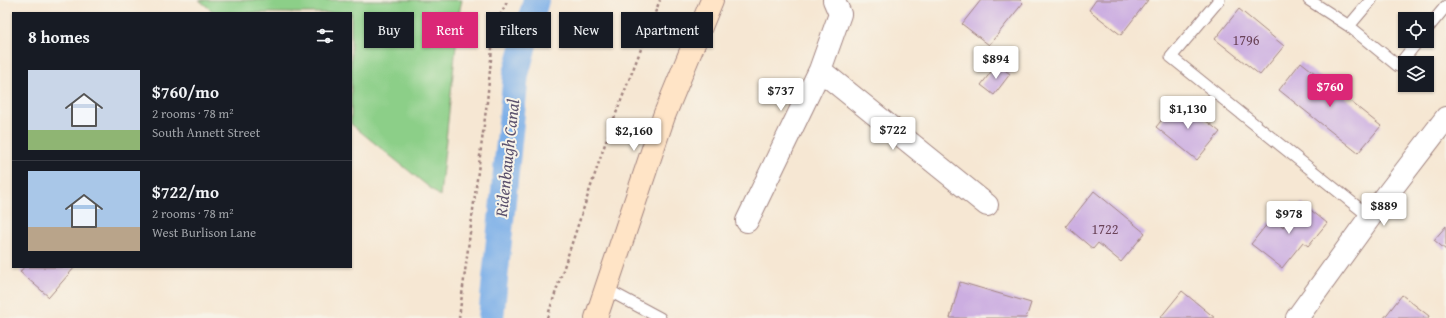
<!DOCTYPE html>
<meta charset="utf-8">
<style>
body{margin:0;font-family:"Gentium Book Plus",serif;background:#242831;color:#f1f3f6;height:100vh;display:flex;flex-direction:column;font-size:15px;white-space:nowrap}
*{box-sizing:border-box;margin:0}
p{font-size:13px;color:#9ea1a6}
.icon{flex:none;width:22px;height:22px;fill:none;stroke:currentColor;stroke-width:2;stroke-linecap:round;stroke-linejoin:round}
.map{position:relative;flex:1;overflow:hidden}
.drawer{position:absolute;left:12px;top:12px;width:340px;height:256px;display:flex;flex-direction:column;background:#171b24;border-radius:0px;box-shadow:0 1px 3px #0004}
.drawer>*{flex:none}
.hud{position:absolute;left:364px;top:12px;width:380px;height:36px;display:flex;gap:8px}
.buttons{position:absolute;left:1398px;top:12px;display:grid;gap:8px}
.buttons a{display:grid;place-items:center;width:36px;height:36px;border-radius:0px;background:#171b24;box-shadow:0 1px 3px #0004;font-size:20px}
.price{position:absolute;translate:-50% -34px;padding:0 9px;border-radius:4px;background:#fff;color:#222;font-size:13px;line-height:26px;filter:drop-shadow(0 1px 2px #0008)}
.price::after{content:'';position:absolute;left:50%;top:24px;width:12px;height:9px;margin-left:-6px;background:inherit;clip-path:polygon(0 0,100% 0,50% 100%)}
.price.current{background:#db2777;color:#fff}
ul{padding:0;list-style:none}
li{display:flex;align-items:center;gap:12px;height:100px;padding:0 16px}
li+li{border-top:1px solid #363941}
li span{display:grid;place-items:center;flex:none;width:112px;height:80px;border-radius:0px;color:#555}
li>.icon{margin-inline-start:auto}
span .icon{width:48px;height:48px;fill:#fffc;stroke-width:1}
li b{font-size:17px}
h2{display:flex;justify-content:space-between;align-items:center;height:48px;padding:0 16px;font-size:17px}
.chip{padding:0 14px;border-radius:0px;background:#171b24;box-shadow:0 1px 3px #0004;font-size:14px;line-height:36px}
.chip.current{background:#db2777;color:#fff}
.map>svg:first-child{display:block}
.green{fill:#8ccf88;stroke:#6b775a}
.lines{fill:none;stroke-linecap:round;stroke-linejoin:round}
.canal{stroke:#7bafe8;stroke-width:26}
.building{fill:#ccaee1}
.service-casing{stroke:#a0837f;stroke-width:13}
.minor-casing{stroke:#a0837f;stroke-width:24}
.secondary-casing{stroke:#a0837f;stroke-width:24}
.path{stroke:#a0837f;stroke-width:2.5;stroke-dasharray:3 3;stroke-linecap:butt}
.service{stroke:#fff;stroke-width:11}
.minor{stroke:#fff;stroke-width:22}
.secondary{stroke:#ffe4c6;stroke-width:22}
.labels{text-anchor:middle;stroke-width:4;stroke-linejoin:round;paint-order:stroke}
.number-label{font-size:14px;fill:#6a4358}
.water-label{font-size:17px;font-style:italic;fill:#5b516d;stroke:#f7f3e8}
</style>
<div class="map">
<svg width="1446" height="318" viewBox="0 0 1446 318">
<rect width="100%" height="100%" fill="#f7f3e8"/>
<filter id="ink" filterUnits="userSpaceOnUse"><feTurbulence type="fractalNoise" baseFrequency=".025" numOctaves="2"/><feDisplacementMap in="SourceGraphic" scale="8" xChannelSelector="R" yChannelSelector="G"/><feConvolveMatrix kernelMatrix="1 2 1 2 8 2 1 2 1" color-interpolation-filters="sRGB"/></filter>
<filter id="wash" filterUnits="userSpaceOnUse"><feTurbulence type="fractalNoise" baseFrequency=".012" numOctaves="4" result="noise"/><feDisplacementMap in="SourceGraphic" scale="16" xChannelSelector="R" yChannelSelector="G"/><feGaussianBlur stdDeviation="0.9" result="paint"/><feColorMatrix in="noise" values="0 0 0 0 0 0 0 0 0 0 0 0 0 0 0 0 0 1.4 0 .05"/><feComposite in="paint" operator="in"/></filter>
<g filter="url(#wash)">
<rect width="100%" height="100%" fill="#f6e7d3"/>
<path class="green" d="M 199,0 L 462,0 L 460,8 L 440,196 L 351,124 L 351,13 L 215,13 Z"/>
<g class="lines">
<path class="canal" d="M 491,318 L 516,74 L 536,0"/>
</g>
<g id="blocks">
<path class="building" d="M 981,0 L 1020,0 L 1023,3 L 989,45 L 962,24 Z
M 1096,0 L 1148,0 L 1121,35 L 1089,10 Z
M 1239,9 L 1284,46 L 1260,75 L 1215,39 Z
M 1301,62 L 1381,126 L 1358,153 L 1279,90 Z
M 997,64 L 1010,74 L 994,95 L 981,85 Z
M 1179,99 L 1220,132 L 1197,160 L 1156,127 Z
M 1094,191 L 1145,233 L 1121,262 L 1098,243 L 1093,249 L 1066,226 Z
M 1302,203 L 1327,223 L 1308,246 L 1303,242 L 1282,268 L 1251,244 L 1272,218 L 1283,227 Z
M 1446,226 L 1446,250 L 1434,240 Z
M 24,267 L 75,267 L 49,297 L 20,272 Z
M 960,282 L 1031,303 L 1026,318 L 950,318 Z
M 1182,291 L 1215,318 L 1160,318 Z
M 1402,295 L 1429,316 L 1428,318 L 1384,318 Z"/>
</g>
</g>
<g filter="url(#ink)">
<use href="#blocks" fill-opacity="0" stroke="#a0837f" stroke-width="1"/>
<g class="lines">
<g class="service-casing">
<path id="service" d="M 1219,0 L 1171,57 L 1370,217
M 1309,0 L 1349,26 L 1398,66 L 1418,41
M 1349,26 L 1371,0
M 1427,29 L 1446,6
M 606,289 L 660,318"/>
</g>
<g class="minor-casing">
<path id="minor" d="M 820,70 L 987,205
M 747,221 L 820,70 L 840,14 L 834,0
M 1297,318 L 1370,217 L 1446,118"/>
</g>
<g class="secondary-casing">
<path id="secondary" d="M 596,318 L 664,116 L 712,0"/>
</g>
<path class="path" d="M 459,318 L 487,102 L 494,27 L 508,0
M 547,318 L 610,129 L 660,0"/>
<use href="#service" class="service"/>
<use href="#minor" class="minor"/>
<use href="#secondary" class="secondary"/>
</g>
</g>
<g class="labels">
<g class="number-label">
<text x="1246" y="45">1796</text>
<text x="1105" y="234">1722</text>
</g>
<g class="water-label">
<text transform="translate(507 158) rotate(-84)" y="6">Ridenbaugh Canal</text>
</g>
</g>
</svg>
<div class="buttons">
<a><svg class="icon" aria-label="locate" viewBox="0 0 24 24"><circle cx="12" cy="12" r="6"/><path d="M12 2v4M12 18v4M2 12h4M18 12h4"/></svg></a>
<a><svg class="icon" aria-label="layers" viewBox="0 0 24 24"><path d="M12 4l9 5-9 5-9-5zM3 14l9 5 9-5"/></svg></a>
</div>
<b class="price" style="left:996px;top:80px">$894</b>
<b class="price current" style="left:1330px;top:108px">$760</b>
<b class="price" style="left:781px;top:112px">$737</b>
<b class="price" style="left:1188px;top:130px">$1,130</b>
<b class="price" style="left:893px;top:151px">$722</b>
<b class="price" style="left:634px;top:152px">$2,160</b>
<b class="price" style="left:1384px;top:227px">$889</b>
<b class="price" style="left:1289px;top:235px">$978</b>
<div class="hud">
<a class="chip">Buy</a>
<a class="chip current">Rent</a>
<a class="chip">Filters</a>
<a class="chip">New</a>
<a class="chip">Apartment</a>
</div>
<section class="drawer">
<h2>8 homes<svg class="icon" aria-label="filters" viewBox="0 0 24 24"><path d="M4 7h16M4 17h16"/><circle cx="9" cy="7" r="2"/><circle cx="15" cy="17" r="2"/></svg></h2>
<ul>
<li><span style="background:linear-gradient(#c9d6e8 75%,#8fb573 0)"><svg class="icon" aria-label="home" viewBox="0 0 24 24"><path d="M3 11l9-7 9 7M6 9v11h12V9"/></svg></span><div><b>$760/mo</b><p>2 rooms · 78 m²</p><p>South Annett Street</p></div></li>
<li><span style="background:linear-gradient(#a9c7e8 70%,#b9a48a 0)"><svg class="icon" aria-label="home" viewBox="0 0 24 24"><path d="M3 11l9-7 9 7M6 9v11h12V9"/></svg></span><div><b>$722/mo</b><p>2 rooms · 78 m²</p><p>West Burlison Lane</p></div></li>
</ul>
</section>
</div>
